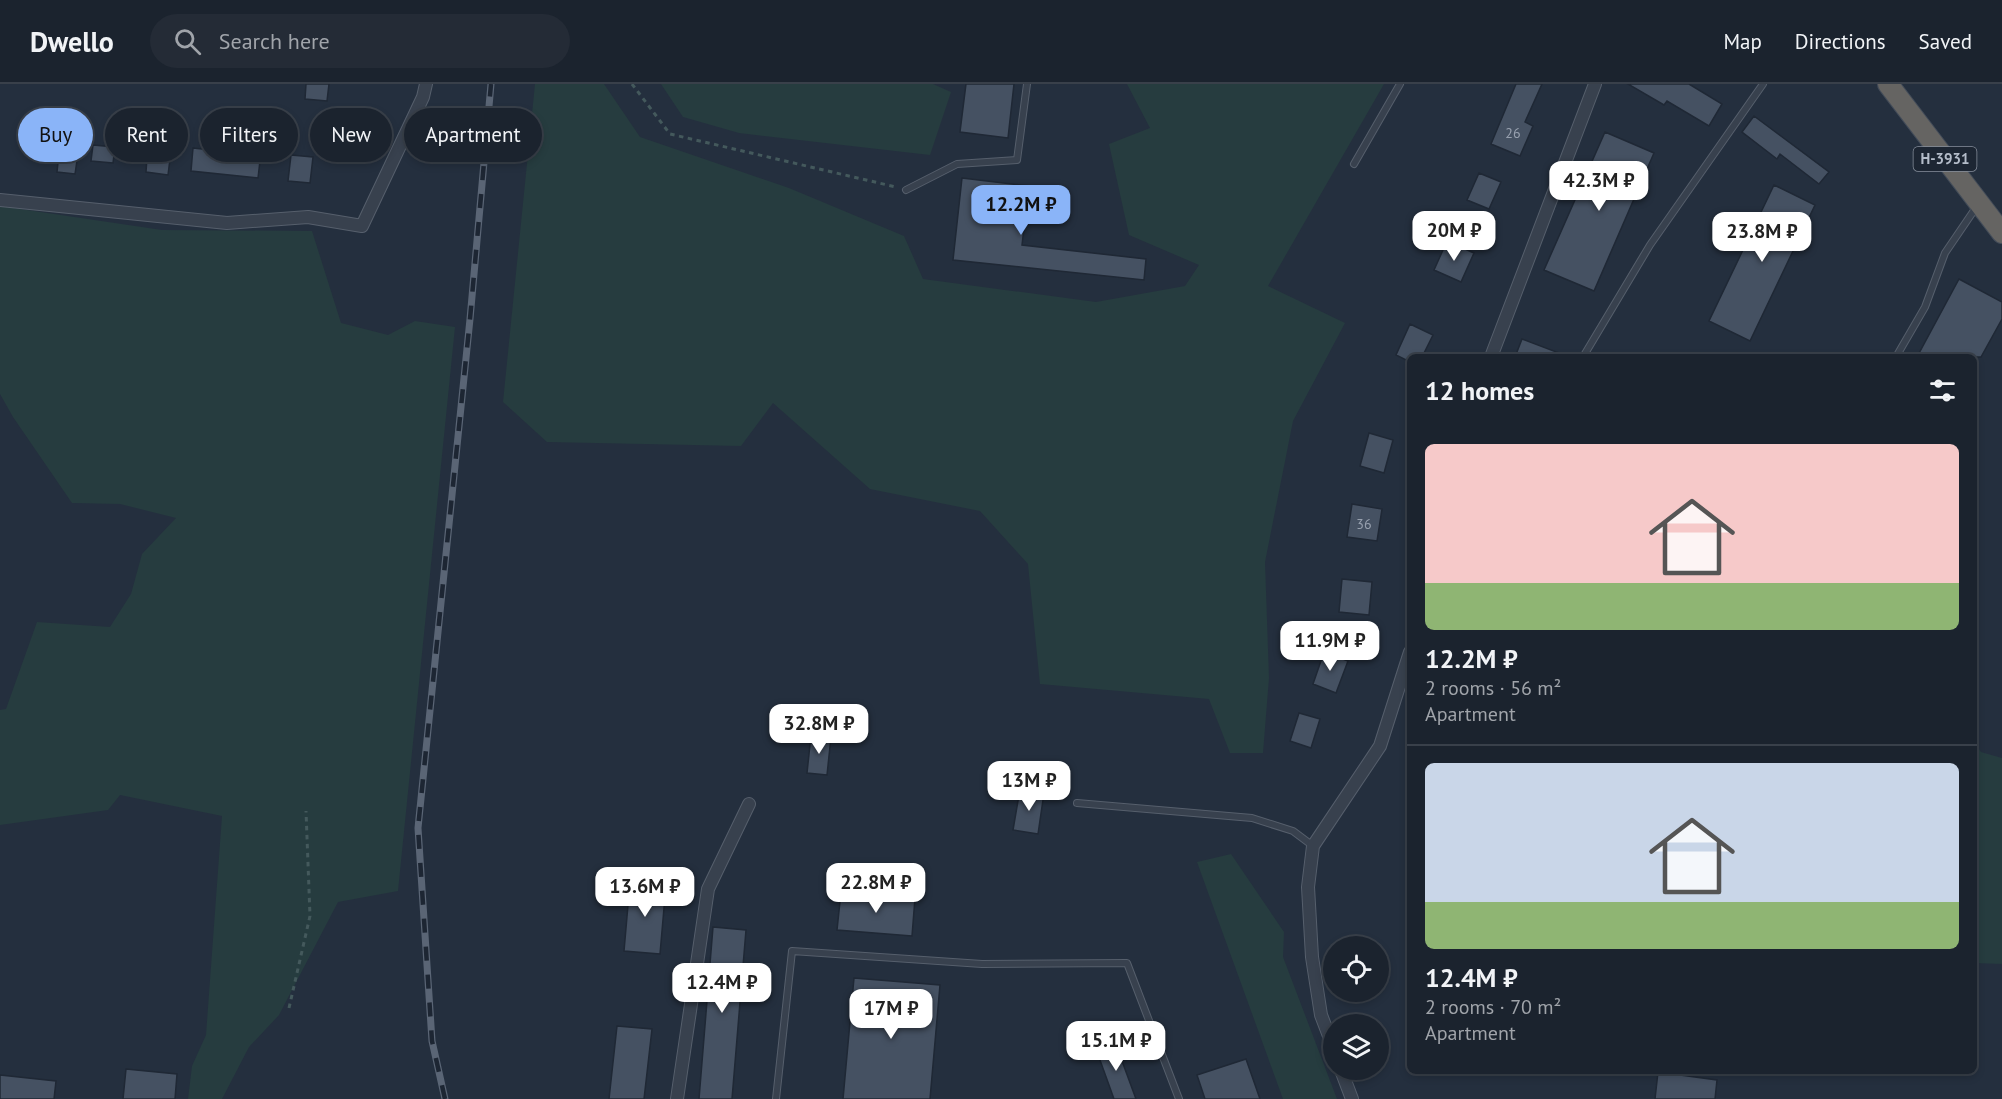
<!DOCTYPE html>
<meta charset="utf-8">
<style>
body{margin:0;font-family:"PT Sans",sans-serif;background:#242b36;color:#f1f3f6;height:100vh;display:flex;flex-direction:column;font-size:22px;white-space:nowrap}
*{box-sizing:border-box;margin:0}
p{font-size:20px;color:#a0a4aa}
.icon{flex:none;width:33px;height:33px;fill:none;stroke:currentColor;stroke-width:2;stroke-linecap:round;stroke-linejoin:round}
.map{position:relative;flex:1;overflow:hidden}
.drawer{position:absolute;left:1407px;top:270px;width:570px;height:720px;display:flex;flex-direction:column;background:#1b232e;border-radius:9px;box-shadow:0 3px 9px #0003,0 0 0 2px #39404a}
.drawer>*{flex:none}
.guide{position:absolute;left:18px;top:24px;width:570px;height:54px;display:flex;gap:12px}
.controls{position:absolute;left:1323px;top:852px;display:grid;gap:12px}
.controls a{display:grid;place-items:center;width:66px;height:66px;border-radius:50%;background:#1b232e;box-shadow:0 3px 9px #0003,0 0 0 2px #39404a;font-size:30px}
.price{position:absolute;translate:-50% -51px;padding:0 14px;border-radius:12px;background:#fff;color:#222;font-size:20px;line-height:39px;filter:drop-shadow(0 2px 3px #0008)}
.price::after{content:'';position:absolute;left:50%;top:36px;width:18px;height:14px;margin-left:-9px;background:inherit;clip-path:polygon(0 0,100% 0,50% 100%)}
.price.active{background:#8ab4f8;color:#111}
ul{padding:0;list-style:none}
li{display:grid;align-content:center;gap:12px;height:318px;padding:0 18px}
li+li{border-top:2px solid #39404a}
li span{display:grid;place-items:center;height:186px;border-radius:9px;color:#555}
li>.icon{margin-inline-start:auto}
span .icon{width:108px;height:108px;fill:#fffc;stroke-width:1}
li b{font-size:26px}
h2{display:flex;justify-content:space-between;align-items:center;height:72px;padding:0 18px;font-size:26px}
.tag{padding:0 21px;border-radius:27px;background:#1b232e;box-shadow:0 3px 9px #0003,0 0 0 2px #39404a;font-size:21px;line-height:54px}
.tag.active{background:#8ab4f8;color:#111}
header{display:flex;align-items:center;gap:36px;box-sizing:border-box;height:84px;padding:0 30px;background:#1b232e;border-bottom:2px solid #39404a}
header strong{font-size:28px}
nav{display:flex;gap:33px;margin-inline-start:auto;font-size:21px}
.search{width:420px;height:54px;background:#242b36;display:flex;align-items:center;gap:15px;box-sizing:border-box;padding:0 21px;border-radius:33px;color:#a0a4aa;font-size:22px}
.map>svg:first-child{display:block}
.green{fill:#263c3f}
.building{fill:#455162;stroke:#1f2835;stroke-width:1.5}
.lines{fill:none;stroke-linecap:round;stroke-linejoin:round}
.service-casing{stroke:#565f6c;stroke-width:8}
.minor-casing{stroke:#565f6c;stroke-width:14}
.trunk-casing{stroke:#434c59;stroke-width:22}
.path{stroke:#44595c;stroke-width:3;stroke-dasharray:4.5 4.5;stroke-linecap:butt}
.service{stroke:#38414e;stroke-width:6}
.minor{stroke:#38414e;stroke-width:12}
.trunk{stroke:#656462;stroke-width:20}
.rail-casing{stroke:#5a6575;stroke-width:7}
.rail{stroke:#1d2633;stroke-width:4.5;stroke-dasharray:14;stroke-linecap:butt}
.labels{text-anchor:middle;stroke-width:5;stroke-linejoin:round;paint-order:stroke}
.number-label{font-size:14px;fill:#98a1af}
.shield{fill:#1d2633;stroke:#878f9c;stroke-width:1.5}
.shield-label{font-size:15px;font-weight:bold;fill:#b4bcc9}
</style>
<header>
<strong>Dwello</strong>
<div class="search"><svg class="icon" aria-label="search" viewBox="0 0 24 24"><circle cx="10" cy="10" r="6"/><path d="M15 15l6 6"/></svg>Search here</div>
<nav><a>Map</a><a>Directions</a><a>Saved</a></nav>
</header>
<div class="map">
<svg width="2002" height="1015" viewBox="0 0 2002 1015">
<rect width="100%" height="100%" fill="#242f3e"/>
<path class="green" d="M 535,0 L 604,0 L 640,53 L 789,104 L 904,152 L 923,195 L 1096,218 L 1185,202 L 1199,181 L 1129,151 L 1109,60 L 1150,44 L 1127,0 L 1384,0 L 1268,202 L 1345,239 L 1293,337 L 1265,478 L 1269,594 L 1263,669 L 1230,669 L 1209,615 L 1040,600 L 1028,480 L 980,427 L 870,405 L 773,319 L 741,362 L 547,358 L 503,318 Z
M 661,0 L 933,0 L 951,8 L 930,71 L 739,49 L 683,33 Z
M 0,122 L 162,146 L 312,147 L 341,239 L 388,251 L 415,237 L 455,243 L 398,807 L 338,818 L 279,931 L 249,963 L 222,1015 L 188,1015 L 192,982 L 206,951 L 222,732 L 120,711 L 108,726 L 0,741 L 0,626 L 6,625 L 37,538 L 110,543 L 131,510 L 142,470 L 176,434 L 120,420 L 72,419 L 13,333 L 0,310 Z
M 1974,658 L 1981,668 L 2002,674 L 2002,880 L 1974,879 Z
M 1231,770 L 1284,848 L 1283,873 L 1337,1015 L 1283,1015 L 1197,778 Z"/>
<path class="building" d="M 306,0 L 329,0 L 327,17 L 305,15 Z
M 966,0 L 1014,0 L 1008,54 L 960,48 Z
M 1516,0 L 1542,0 L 1525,38 L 1533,42 L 1520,72 L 1491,60 Z
M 1628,0 L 1689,0 L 1722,20 L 1709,42 L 1667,17 L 1664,21 Z
M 1754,32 L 1829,88 L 1819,100 L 1780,70 L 1777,75 L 1742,48 Z
M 1605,48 L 1654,69 L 1594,207 L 1544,186 Z
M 93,61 L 115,63 L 113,79 L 91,77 Z
M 193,64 L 238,69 L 238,66 L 261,68 L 258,94 L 191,87 Z
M 59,69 L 78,70 L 75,90 L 57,88 Z
M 291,71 L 313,73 L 310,99 L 288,97 Z
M 147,73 L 170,75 L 168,91 L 146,88 Z
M 1479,89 L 1501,98 L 1489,125 L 1467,116 Z
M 962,94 L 1029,102 L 1022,161 L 1146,175 L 1144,196 L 953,176 Z
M 1774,101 L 1815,121 L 1750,257 L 1709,237 Z
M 1447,157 L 1474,169 L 1461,198 L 1434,186 Z
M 1959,195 L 2002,218 L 2002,235 L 1981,273 L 1917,273 Z
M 1410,240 L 1433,251 L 1422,273 L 1410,273 L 1410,278 L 1396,271 Z
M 1522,255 L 1567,272 L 1566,273 L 1515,273 Z
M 1369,349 L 1393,356 L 1384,389 L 1360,382 Z
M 1352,420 L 1382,425 L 1377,457 L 1347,453 Z
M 1342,495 L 1372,498 L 1369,531 L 1339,528 Z
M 1324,568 L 1348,577 L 1336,609 L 1313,600 Z
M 1299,629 L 1320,635 L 1311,664 L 1290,657 Z
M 811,651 L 831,653 L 827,691 L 807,689 Z
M 1020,705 L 1044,709 L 1038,750 L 1013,746 Z
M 630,798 L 666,801 L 660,870 L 624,867 Z
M 841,808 L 915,814 L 912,852 L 837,846 Z
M 713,843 L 746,846 L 732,1015 L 699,1015 Z
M 854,894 L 940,901 L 930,1015 L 843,1015 Z
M 617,942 L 652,945 L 644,1015 L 609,1015 Z
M 1115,958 L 1136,1015 L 1114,1015 L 1096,965 Z
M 1246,975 L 1260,1015 L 1205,1015 L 1197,991 Z
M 126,985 L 177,990 L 175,1015 L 123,1015 Z
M 1658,988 L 1717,996 L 1715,1015 L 1655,1015 Z
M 0,991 L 56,997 L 54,1015 L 0,1015 Z"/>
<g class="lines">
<g class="service-casing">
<path id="service" d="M 1354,80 L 1400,0
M 906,106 L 957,80 L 1017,76 L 1027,0
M 1583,273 L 1650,161 L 1763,0
M 1896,273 L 1925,223 L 1945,169 L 1977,122
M 1077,719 L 1252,734 L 1293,747 L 1313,762
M 776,1015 L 792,867 L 982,880 L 1127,879 L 1179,1015"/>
</g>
<g class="minor-casing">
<path id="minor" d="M 0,116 L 227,139 L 308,133 L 362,142 L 423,13 L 426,0
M 1491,273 L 1595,0
M 1334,965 L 1321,931 L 1312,873 L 1308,803 L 1313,762 L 1380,662 L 1410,568
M 1341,986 L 1352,1015
M 677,1015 L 708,805 L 749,720"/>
</g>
<g class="trunk-casing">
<path id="trunk" d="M 1888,0 L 2002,149"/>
</g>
<path class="path" d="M 632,0 L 670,50 L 896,103
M 289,924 L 310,832 L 306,727"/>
<use href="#service" class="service"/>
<use href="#minor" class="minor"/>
<use href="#trunk" class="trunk"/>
<g class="rail-casing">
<path id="rail" d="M 445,1015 L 432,957 L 418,744 L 470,235 L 491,0"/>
</g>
<use href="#rail" class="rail"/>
</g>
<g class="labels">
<g class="number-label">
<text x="1513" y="54">26</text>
<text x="1364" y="445">36</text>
</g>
<rect class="shield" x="1913.5" y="63" width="63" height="24" rx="4.5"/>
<g class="shield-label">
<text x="1945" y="80">Н-3931</text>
</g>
</g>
</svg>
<div class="controls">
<a><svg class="icon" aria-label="locate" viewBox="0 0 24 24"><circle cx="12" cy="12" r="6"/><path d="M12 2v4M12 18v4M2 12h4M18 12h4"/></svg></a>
<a><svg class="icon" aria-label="layers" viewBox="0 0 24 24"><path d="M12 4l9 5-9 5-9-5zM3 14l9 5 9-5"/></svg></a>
</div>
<b class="price" style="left:1599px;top:128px">42.3M ₽</b>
<b class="price active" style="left:1021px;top:152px">12.2M ₽</b>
<b class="price" style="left:1454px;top:178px">20M ₽</b>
<b class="price" style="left:1762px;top:179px">23.8M ₽</b>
<b class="price" style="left:1330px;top:588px">11.9M ₽</b>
<b class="price" style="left:819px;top:671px">32.8M ₽</b>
<b class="price" style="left:1029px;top:728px">13M ₽</b>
<b class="price" style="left:876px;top:830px">22.8M ₽</b>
<b class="price" style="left:645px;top:834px">13.6M ₽</b>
<b class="price" style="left:722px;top:930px">12.4M ₽</b>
<b class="price" style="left:891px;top:956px">17M ₽</b>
<b class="price" style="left:1116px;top:988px">15.1M ₽</b>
<div class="guide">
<a class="tag active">Buy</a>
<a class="tag">Rent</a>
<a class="tag">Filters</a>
<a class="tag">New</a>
<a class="tag">Apartment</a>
</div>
<section class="drawer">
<h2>12 homes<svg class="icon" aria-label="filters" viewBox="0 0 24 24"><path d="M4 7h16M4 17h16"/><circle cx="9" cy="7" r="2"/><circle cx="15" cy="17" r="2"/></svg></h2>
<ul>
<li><span style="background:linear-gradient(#f6c9c9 75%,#8fb573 0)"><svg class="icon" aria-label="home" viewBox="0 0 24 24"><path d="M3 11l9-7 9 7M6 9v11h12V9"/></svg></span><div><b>12.2M ₽</b><p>2 rooms · 56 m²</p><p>Apartment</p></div></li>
<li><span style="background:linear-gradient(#c9d6e8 75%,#8fb573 0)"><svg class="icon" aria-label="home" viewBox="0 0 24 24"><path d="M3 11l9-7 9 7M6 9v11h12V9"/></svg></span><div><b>12.4M ₽</b><p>2 rooms · 70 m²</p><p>Apartment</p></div></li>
</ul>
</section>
</div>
